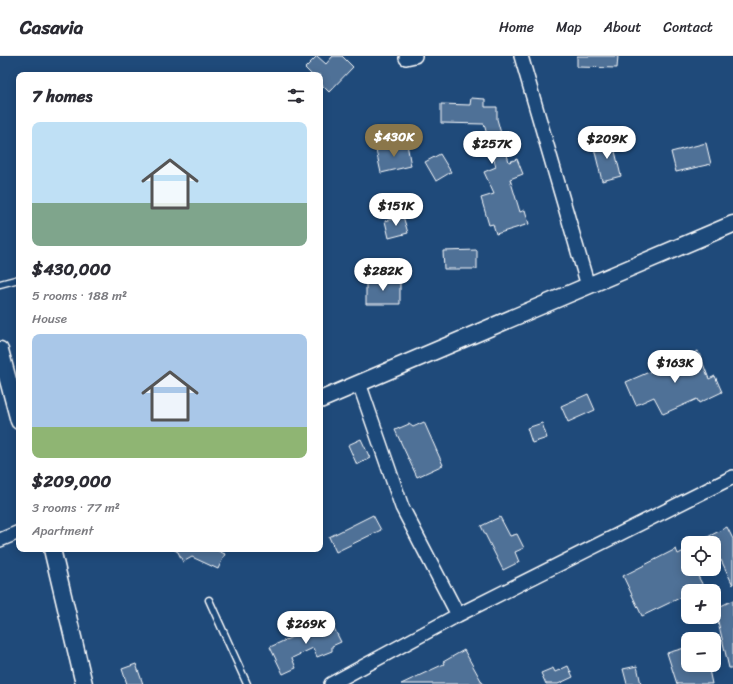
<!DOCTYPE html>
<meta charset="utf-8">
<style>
body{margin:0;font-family:Sriracha,sans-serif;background:#f7f7f7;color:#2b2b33;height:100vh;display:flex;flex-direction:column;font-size:15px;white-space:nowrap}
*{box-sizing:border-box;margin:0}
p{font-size:13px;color:#7c7c81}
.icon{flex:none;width:22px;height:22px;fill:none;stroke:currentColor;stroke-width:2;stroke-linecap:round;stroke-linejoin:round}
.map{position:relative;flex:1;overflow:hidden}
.details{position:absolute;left:16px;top:16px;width:307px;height:480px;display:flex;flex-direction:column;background:#fff;border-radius:8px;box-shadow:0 2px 10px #0003}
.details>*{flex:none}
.fabs{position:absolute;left:681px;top:480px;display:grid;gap:8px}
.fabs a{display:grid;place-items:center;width:40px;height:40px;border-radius:8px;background:#fff;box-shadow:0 2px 10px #0003;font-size:20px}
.price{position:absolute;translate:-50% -34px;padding:0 9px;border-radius:14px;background:#fff;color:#222;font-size:13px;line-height:26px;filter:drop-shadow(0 1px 2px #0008)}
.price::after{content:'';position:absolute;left:50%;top:24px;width:12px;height:9px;margin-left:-6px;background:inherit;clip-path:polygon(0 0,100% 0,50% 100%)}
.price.current{background:#8a764a;color:#fff}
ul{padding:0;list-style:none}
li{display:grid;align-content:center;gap:8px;height:212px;padding:0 16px}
li span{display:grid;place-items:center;height:124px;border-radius:8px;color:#555}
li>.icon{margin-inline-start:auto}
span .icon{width:72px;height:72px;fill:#fffc;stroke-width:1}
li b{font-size:17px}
h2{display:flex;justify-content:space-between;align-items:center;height:48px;padding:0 16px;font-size:17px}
header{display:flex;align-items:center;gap:24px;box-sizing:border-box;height:56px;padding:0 20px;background:#fff;border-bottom:1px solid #e1e1e2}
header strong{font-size:19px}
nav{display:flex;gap:22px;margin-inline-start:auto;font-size:14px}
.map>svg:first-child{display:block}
.building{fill:#507197;stroke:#fff}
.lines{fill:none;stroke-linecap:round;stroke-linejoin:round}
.service-casing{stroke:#fff;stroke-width:9}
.minor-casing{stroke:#fff;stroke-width:16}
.tertiary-casing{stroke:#fff;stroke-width:19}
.service{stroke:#1f4a7a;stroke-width:6}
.minor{stroke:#1f4a7a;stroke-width:13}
.tertiary{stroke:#1f4a7a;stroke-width:16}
</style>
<header>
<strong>Casavia</strong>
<nav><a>Home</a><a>Map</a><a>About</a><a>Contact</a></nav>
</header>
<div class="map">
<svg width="733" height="628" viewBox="0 0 733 628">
<rect width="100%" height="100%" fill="#1f4a7a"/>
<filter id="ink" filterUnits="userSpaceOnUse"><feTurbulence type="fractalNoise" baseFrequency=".025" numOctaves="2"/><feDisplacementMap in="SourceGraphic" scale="8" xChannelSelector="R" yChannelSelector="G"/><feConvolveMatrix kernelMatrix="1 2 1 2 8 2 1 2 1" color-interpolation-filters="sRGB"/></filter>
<g filter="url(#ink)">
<path class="building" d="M 317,0 L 326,8 L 333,0 L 342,0 L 353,11 L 329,36 L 320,27 L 320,19 L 312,19 L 305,12 Z
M 577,0 L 618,0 L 617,12 L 577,11 Z
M 471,42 L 485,43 L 485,51 L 497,51 L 497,63 L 509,106 L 517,103 L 523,118 L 510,123 L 520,156 L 525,154 L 529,168 L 496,178 L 493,168 L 489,169 L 481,142 L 494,138 L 484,116 L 496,111 L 484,68 L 441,67 L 441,48 L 470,49 Z
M 612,83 L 621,120 L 602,125 L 593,88 Z
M 706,87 L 711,108 L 676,116 L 671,96 Z
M 407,88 L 411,110 L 381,117 L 376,94 Z
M 440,98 L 451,116 L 436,125 L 425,106 Z
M 403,160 L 408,177 L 389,182 L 385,165 Z
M 477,194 L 477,213 L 444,213 L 443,195 Z
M 366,225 L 400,225 L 400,248 L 366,248 Z
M 698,295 L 709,323 L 715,320 L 722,336 L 699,347 L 697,343 L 663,358 L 654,341 L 636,349 L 626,326 Z
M 588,338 L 595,354 L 568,366 L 561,350 Z
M 424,366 L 443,409 L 417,421 L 395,374 L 409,368 L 413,371 Z
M 542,367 L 547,382 L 532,387 L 527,372 Z
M 361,383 L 370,402 L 357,409 L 348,389 Z
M 373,459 L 381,474 L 336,496 L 329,481 Z
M 500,461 L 510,480 L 517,478 L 524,492 L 515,496 L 519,506 L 503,514 L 481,470 Z
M 727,471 L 733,483 L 733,529 L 721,504 L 714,508 L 714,487 L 696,487 Z
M 173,493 L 214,493 L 225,498 L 218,513 L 192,501 L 183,506 L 178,496 Z
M 676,493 L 678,498 L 688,493 L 688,513 L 694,513 L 706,535 L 691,535 L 688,528 L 688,538 L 642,560 L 623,520 Z
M 733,544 L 733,612 L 729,612 L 715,553 Z
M 330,564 L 341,586 L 332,590 L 332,595 L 317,601 L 313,592 L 292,602 L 296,612 L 283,618 L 270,591 Z
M 688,591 L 688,609 L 708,609 L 712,628 L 677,628 L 667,597 Z
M 464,594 L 483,628 L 401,628 L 444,608 L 443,606 Z
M 136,608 L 143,628 L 127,628 L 122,613 Z
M 568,610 L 573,621 L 558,628 L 546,628 L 541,617 L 553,612 L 555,616 Z
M 637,610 L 641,628 L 627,628 L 623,613 Z"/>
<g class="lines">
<g class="service-casing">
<path id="service" d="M 0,228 L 19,223
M 209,544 L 247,628"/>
</g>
<g class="minor-casing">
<path id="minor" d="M 521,0 L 588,230
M 406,2 L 415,0
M 359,327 L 402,451 L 458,559
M 0,484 L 19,476
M 331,628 L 458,559 L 733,421"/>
</g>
<g class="tertiary-casing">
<path id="tertiary" d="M 0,294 L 19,365
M 320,344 L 733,168
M 52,493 L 84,628"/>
</g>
<use href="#service" class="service"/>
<use href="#minor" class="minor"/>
<use href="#tertiary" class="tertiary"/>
</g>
</g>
</svg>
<div class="fabs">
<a><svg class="icon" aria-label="locate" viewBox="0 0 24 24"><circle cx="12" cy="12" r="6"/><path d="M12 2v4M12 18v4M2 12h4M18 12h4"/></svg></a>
<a>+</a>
<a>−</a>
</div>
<b class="price current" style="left:394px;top:102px">$430K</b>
<b class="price" style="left:607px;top:104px">$209K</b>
<b class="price" style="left:492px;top:109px">$257K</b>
<b class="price" style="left:396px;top:171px">$151K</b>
<b class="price" style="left:383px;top:236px">$282K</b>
<b class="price" style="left:675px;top:328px">$163K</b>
<b class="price" style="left:306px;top:589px">$269K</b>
<section class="details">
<h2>7 homes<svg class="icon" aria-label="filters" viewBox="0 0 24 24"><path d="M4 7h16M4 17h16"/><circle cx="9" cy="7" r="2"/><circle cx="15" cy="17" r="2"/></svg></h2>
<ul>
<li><span style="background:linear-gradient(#bfe0f5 65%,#7fa58c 0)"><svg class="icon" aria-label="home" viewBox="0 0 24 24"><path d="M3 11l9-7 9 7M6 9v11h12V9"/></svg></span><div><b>$430,000</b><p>5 rooms · 188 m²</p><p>House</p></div></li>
<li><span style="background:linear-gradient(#a9c7e8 75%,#8fb573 0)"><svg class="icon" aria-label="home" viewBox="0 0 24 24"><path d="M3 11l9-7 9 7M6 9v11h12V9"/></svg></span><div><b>$209,000</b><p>3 rooms · 77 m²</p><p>Apartment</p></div></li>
</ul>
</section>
</div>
